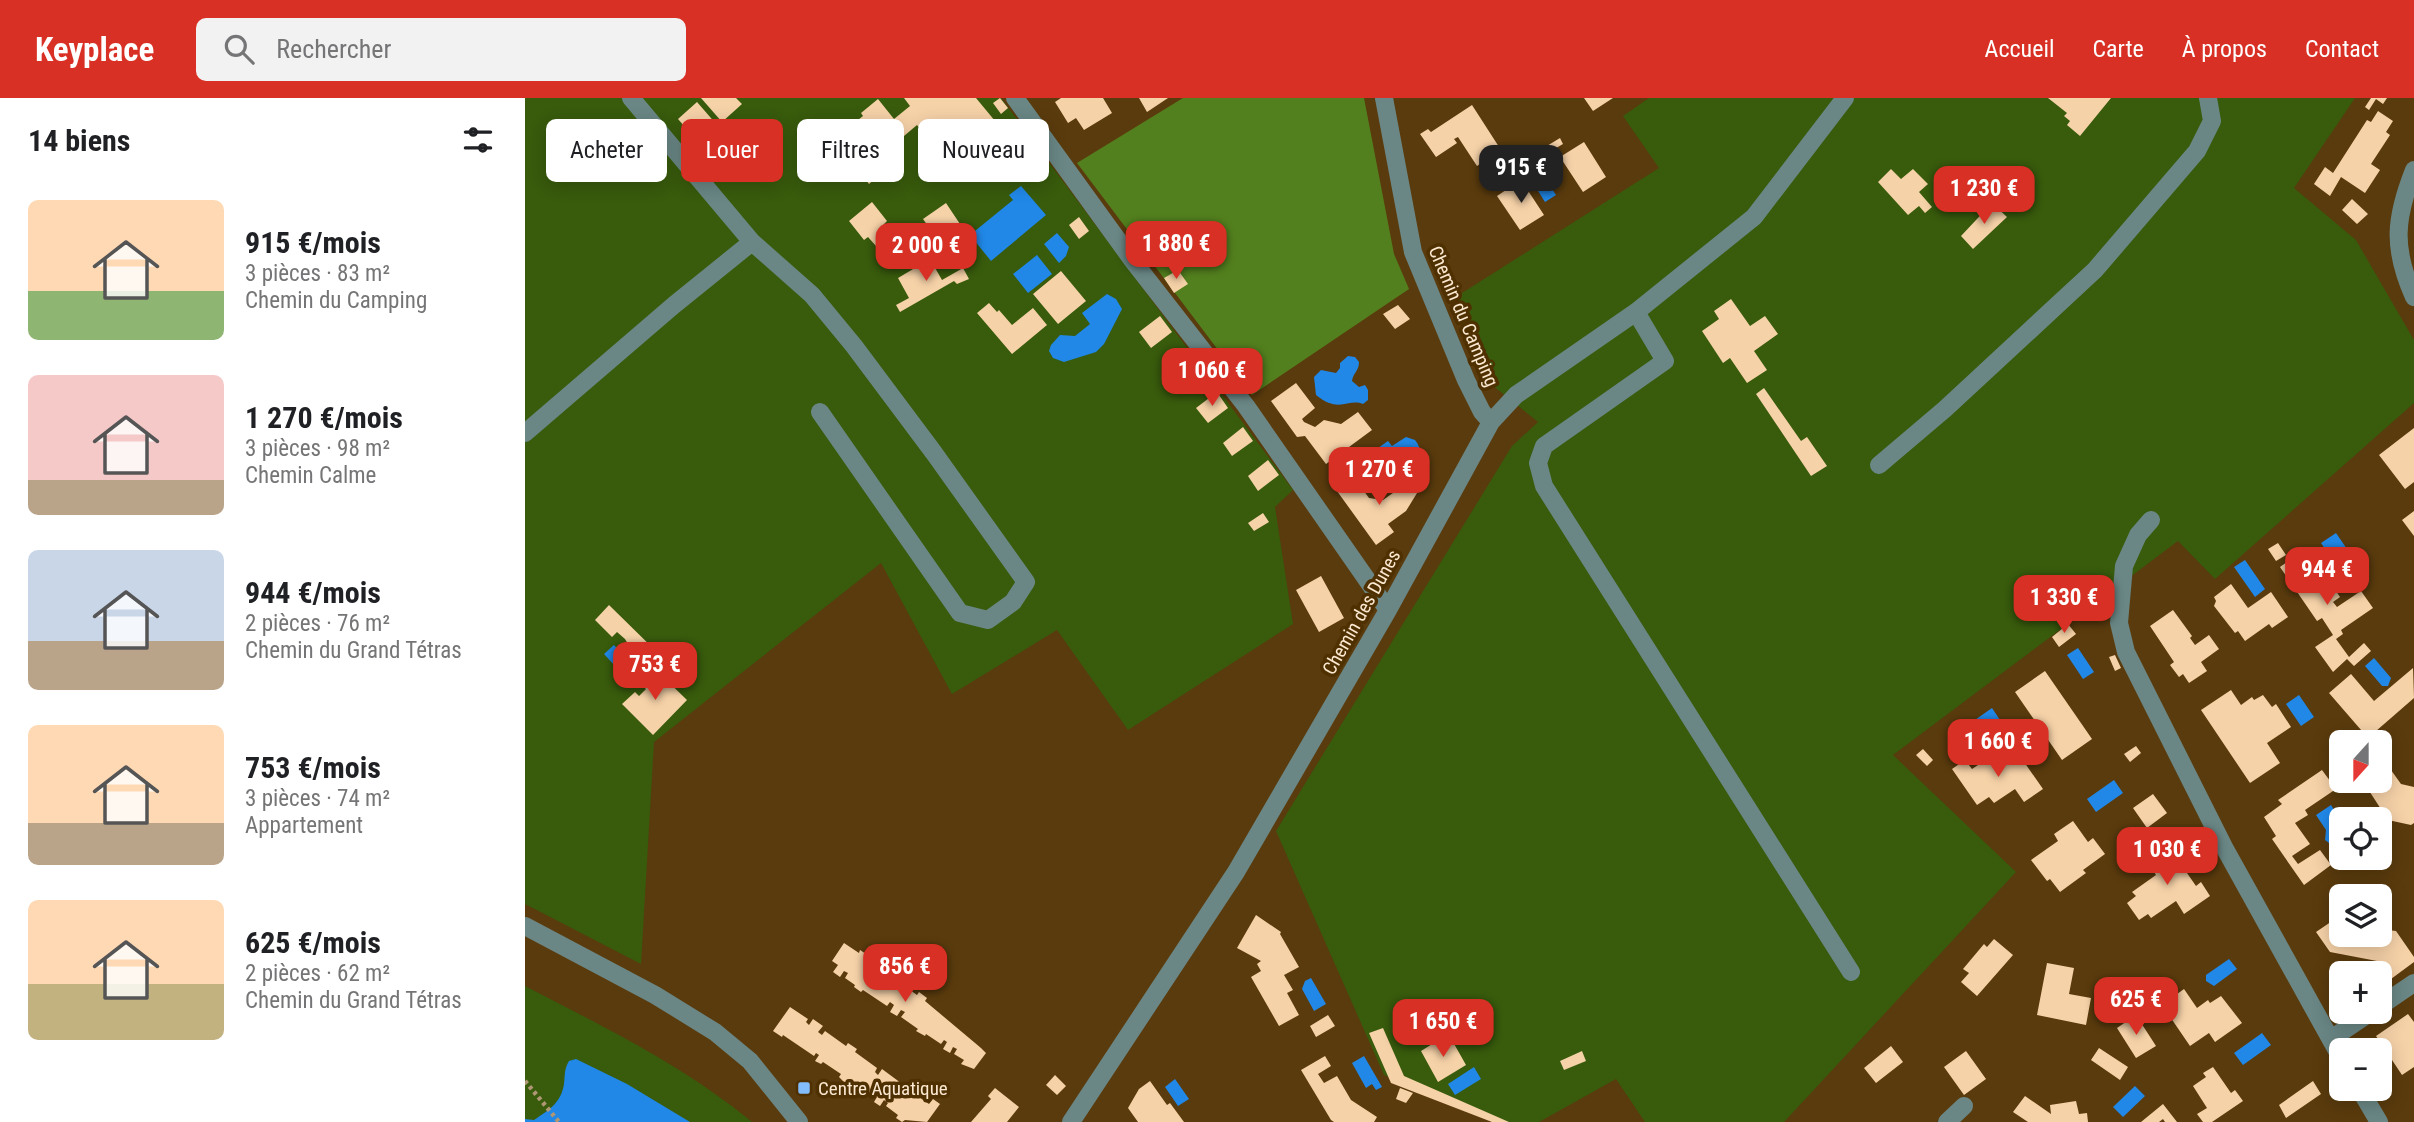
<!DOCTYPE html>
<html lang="fr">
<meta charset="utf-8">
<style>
body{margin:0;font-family:"Roboto Condensed",sans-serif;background:#f2f2f2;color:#202124;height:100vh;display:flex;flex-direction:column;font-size:26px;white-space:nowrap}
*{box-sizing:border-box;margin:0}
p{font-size:23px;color:#757577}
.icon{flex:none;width:38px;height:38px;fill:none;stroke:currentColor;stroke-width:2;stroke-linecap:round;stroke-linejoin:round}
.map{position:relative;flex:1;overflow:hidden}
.details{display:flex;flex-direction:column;background:#fff;width:525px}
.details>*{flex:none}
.hud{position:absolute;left:21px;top:21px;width:665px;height:63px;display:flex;gap:14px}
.needle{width:46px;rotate:201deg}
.tools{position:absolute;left:1804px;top:632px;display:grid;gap:14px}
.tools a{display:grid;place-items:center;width:63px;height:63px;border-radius:10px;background:#fff;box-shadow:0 4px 18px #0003;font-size:35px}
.price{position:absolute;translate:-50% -60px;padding:0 16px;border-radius:14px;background:#d93025;color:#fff;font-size:23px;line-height:46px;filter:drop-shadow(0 2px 4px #0008)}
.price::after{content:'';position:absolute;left:50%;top:42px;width:21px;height:16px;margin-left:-10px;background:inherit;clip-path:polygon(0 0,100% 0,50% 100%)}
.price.on{background:#222;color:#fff}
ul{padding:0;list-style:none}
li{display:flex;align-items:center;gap:21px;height:175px;padding:0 28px}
li span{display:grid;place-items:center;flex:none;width:196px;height:140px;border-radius:10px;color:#555}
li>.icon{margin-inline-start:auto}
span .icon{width:84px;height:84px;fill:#fffc;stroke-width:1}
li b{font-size:30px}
h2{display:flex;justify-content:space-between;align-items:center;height:84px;padding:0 28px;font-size:30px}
.chip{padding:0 24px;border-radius:10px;background:#fff;box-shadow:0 4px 18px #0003;font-size:24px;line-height:63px}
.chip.on{background:#d93025;color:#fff}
header{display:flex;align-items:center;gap:42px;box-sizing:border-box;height:98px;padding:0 35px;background:#d93025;color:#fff}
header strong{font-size:33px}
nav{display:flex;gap:38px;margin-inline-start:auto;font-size:24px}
.search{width:490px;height:63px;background:#f2f2f2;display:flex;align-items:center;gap:18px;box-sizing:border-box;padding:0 24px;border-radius:10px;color:#757577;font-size:26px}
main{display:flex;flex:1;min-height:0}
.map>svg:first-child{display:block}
.green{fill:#385b0c}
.forest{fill:#53801e}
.water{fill:#2188e8}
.building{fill:#f6d2a8}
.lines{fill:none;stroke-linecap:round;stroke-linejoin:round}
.path{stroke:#af9674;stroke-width:4.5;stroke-dasharray:3.5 3.5;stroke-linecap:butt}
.minor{stroke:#6a8785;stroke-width:18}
.poi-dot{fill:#83bcfb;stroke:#4f3000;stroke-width:2.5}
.labels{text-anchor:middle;stroke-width:7;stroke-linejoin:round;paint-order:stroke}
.street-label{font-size:19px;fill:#fce9d2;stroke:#4f3000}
.poi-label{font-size:19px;fill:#fce9d2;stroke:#4f3000;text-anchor:start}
</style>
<header>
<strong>Keyplace</strong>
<div class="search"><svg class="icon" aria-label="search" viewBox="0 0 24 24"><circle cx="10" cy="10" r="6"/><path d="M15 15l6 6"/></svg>Rechercher</div>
<nav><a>Accueil</a><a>Carte</a><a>À propos</a><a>Contact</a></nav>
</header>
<main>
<section class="details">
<h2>14 biens<svg class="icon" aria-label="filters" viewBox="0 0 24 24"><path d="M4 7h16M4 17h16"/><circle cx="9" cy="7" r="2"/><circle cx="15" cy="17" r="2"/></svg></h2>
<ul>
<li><span style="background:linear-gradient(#ffd9b3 65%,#8fb573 0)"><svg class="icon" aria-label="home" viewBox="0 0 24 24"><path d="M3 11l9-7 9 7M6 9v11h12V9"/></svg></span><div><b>915 €/mois</b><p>3 pièces · 83 m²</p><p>Chemin du Camping</p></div></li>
<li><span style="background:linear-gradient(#f6c9c9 75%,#b9a48a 0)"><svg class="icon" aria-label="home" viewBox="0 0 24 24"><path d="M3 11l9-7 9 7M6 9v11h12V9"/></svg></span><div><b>1 270 €/mois</b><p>3 pièces · 98 m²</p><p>Chemin Calme</p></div></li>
<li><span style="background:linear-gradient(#c9d6e8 65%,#b9a48a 0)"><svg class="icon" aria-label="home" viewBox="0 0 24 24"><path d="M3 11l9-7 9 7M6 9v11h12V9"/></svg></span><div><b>944 €/mois</b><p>2 pièces · 76 m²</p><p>Chemin du Grand Tétras</p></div></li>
<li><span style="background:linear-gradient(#ffd9b3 70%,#b9a48a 0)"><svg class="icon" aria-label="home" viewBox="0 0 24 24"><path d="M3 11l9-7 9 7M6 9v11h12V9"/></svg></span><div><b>753 €/mois</b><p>3 pièces · 74 m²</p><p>Appartement</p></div></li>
<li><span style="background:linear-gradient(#ffd9b3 60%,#c2b280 0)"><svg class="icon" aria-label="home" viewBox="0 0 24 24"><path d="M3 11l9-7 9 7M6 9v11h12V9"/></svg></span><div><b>625 €/mois</b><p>2 pièces · 62 m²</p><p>Chemin du Grand Tétras</p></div></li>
</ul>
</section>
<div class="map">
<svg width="1889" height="1024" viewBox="0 0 1889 1024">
<rect width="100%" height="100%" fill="#5a3b0d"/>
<path class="green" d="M 0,0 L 476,0 L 768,392 L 750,409 L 768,526 L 603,632 L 532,532 L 427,596 L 356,465 L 129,644 L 116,866 L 0,806 Z
M 1124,0 L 1830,0 L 1769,90 L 1831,142 L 1889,242 L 1889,305 L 1690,481 L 1653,443 L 1368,657 L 1491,774 L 1259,1024 L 1120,1024 L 1091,981 L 1014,1024 L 982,1024 L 859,977 L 751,733 L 987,348 L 1013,324 L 962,283 L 926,202 L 1134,70 L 1098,18 Z
M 0,888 C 79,929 158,967 227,1024 L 0,1024 Z"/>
<path class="forest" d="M 658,0 L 839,0 L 869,156 L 884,191 L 727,297 L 552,65 Z"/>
<path class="water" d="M481 50a13 13 0 1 1 26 0a13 13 0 1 1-26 0Z
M 1013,70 L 1031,97 L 1020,104 L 1003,77 Z
M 496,88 L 521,117 L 466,163 L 445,137 L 488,102 L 484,97 Z
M 532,135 L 544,149 L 541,158 L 534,165 L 519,146 Z
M 512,157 L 527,176 L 503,195 L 488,176 Z
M 582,196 L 591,201 L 597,211 L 579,246 L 571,254 L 539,264 L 528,260 L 524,253 L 526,247 L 535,237 L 550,238 L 565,226 L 557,215 Z
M 823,258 L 830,259 L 834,264 C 834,273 828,275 827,283 L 834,289 L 840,287 L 843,292 L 843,302 L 838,306 C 823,300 814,316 791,297 L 789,279 L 796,272 L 811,275 L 815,270 L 815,265 Z
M 881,339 L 890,342 C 905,361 881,367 869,378 L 848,366 L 856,355 L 853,350 L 863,343 L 867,348 Z
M 1811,435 L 1835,470 L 1820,480 L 1796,445 Z
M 1720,462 L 1740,491 L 1730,499 L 1709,469 Z
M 89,547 L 117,577 L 107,586 L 97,576 L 90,575 L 90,568 L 79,556 Z
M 1553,550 L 1569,574 L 1558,581 L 1542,557 Z
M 1849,560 L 1866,580 L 1863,588 L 1857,588 L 1840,568 Z
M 1774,597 L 1789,619 L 1776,628 L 1761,606 Z
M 1467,610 L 1477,625 L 1447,645 L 1437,631 Z
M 1589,682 L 1598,695 L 1571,714 L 1562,701 Z
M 1806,707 L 1816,723 L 1816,743 L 1811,746 L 1809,744 L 1804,745 L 1800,742 L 1801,732 L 1791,717 Z
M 1704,861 L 1712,871 L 1689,888 L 1681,883 L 1681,877 Z
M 786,880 L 801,906 L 789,913 L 777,891 L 780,883 Z
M 1737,935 L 1746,947 L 1718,967 L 1709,955 Z
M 839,958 L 857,989 L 851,992 L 847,986 L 841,990 L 827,965 Z
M 51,961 L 102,986 L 165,1024 L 0,1024 L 0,1021 L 9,1022 C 24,1012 36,1005 39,986 C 40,977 39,971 44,963 Z
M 949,969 L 956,981 L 930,997 L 923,986 Z
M 650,981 L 664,1001 L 653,1008 L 640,989 Z
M 1610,988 L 1620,998 L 1598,1019 L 1588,1009 Z"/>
<path class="building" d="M 176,0 L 211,0 L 217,6 L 197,24 Z
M 379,0 L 451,0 L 475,29 L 442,56 L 428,39 L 419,47 L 410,35 L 403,41 L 392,27 L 379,38 L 374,32 L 356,47 L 352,42 L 338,55 L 357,75 L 344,86 L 330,68 L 334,64 L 328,56 L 325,58 L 310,40 L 338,18 L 336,15 L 353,1 L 369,21 L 385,8 Z
M 475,0 L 483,10 L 476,16 L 468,5 Z
M 536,0 L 578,0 L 587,15 L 559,32 L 551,20 L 543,25 L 530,4 Z
M 614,0 L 643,0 L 622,14 Z
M 1059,0 L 1088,0 L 1068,13 Z
M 1523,0 L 1586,0 L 1555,38 L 1542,27 L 1545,23 L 1539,18 L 1542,15 Z
M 1846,0 L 1862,0 L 1858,6 L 1851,1 L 1844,12 L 1840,9 Z
M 172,4 L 192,27 L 173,44 L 153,21 Z
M 947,7 L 976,52 L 952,68 L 933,39 L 929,41 L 932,45 L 911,59 L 895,36 L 903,31 L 906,34 Z
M 1853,13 L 1868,23 L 1861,34 L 1865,37 L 1846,66 L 1855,72 L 1840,95 L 1816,79 L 1805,98 L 1789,86 L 1800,69 L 1808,75 L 1842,22 L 1846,24 Z
M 1035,40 L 1038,46 L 1016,59 L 1012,54 Z
M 1059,44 L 1081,79 L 1058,94 L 1035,59 Z
M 1366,71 L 1376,81 L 1388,71 L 1403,86 L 1394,94 L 1407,109 L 1400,115 L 1394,108 L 1383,117 L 1353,84 Z
M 996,82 L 1019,117 L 995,132 L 972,98 Z
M 1827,101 L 1843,116 L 1832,126 L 1817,112 Z
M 347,104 L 362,123 L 356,129 L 366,141 L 358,148 L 355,145 L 351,148 L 343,139 L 339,142 L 324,123 Z
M 421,105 L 435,126 L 413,142 L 398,121 Z
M 1467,105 L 1482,119 L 1448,151 L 1436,138 Z
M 554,119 L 564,133 L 554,141 L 544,127 Z
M 405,161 L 417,182 L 438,170 L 444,181 L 432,186 L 429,183 L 375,214 L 371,207 L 384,200 L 373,180 Z
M 653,172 L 663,186 L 649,195 L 639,180 Z
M 536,173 L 561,203 L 533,226 L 508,196 Z
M 1206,201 L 1225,228 L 1240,218 L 1253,236 L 1229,253 L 1242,272 L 1222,285 L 1205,260 L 1198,265 L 1177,233 L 1194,221 L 1189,213 Z
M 464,205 L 472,214 L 474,212 L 487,227 L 508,210 L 522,227 L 487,256 L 452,215 Z
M 873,207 L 885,221 L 870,231 L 858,216 Z
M 635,218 L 647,234 L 626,250 L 614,234 Z
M 661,253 L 672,268 L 651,283 L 641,269 Z
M 771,285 L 790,310 L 777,321 L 779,324 L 790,329 L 799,322 L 816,326 L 833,314 L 847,332 L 801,366 L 780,338 L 772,339 L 746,303 Z
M 1239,290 L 1276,343 L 1282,339 L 1302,368 L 1286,378 L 1231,296 Z
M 692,294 L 703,310 L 683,325 L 671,310 Z
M 718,329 L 728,343 L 707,358 L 698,345 Z
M 1889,330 L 1889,384 L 1880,391 L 1854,357 Z
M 743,362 L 754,377 L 733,393 L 723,378 Z
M 895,376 L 900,382 L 881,413 L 863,426 L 869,434 L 851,447 L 812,393 L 830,381 L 844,400 L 858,402 Z
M 1889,413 L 1889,438 L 1877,422 Z
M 738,415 L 744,424 L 729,433 L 723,425 Z
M 1753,445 L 1761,457 L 1751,463 L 1743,451 Z
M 1782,450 L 1815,499 L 1808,504 L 1812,509 L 1836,493 L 1848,510 L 1816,532 L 1818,536 L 1811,541 L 1824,559 L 1839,545 L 1846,553 L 1829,568 L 1822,561 L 1808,574 L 1790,549 L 1808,537 L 1797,520 L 1792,523 L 1755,469 Z
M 796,478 L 819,520 L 794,534 L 771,492 Z
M 1706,486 L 1723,510 L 1746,494 L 1763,519 L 1747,530 L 1744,526 L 1720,543 L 1713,533 L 1710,535 L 1689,508 L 1691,503 L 1689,499 Z
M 84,507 L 138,560 L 127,569 L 102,547 L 103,546 L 100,541 L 92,534 L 87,539 L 70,522 Z
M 1648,512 L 1667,538 L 1665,540 L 1670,547 L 1684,537 L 1694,551 L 1676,564 L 1682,573 L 1664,585 L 1658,576 L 1654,579 L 1645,567 L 1649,564 L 1625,528 Z
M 1543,526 L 1551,536 L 1534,549 L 1527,539 Z
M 1590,557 L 1596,570 L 1590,573 L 1584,559 Z
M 1888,570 L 1889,600 L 1843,640 L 1804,595 L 1826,576 L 1849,603 Z
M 130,571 L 162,602 L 128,637 L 97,606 L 110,594 L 114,598 L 121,591 L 115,586 Z
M 1520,573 L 1567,641 L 1537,662 L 1490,594 Z
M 1706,592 L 1716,607 L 1727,599 L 1729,602 L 1738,597 L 1747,609 L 1751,606 L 1766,629 L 1742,645 L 1755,665 L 1725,685 L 1676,612 Z
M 1611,648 L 1616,655 L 1605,664 L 1599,656 Z
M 1398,651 L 1408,662 L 1402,668 L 1391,657 Z
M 1484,652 L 1492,664 L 1497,661 L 1518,691 L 1499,704 L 1490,691 L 1469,705 L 1464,699 L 1452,707 L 1427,671 L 1440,662 L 1447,671 L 1468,657 L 1471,661 Z
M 1797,672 L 1811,691 L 1780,712 L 1783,717 L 1770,725 L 1785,746 L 1767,758 L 1773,766 L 1795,752 L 1806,767 L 1779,787 L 1747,741 L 1751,738 L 1739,719 L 1757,706 L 1753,702 Z
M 1866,672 L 1876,686 L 1889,689 L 1889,725 L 1886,727 L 1863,722 L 1841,688 L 1850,682 L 1855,682 L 1855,679 Z
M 1628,696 L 1642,715 L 1622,730 L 1608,710 Z
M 1548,723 L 1563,744 L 1568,740 L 1580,756 L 1558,772 L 1561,775 L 1535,794 L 1525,781 L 1522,783 L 1506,762 L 1533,743 L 1529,736 Z
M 1648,746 L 1658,759 L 1653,762 L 1671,788 L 1676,784 L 1685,798 L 1659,816 L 1651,803 L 1626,820 L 1623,816 L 1614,822 L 1602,805 L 1611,798 L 1607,794 L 1631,777 L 1623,764 Z
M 731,817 L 756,834 L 755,836 L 774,869 L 759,877 L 768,892 L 762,895 L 774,917 L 754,928 L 726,879 L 736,873 L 732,866 L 736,863 L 712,850 Z
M 1816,817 L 1816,836 L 1855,836 L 1856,831 L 1871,833 L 1889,859 L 1889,864 L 1866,881 L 1852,863 L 1805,854 L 1791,834 Z
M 1469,841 L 1488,857 L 1452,898 L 1436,884 L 1444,875 L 1438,871 L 1459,846 L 1462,849 Z
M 319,845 L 334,855 L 335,852 L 347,860 L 345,864 L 362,875 L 363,872 L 373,879 L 371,882 L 392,897 L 394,894 L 402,900 L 400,903 L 456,950 L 461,955 L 449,971 L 436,966 L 439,962 L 429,956 L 432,951 L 428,949 L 425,955 L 418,951 L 422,944 L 419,942 L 416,946 L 401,936 L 400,938 L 391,933 L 393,931 L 376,919 L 380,914 L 376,912 L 372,918 L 365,914 L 369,907 L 365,904 L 362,908 L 338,892 L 336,894 L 329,889 L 330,887 L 320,880 L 323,875 L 319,873 L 315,879 L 308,874 L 313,867 L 307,863 Z
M 1522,865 L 1549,870 L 1544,896 L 1566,900 L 1561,927 L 1512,917 Z
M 1659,891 L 1672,910 L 1683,902 L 1685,905 L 1696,898 L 1717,925 L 1690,944 L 1684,935 L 1665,948 L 1637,907 Z
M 265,909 L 283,921 L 281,924 L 284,927 L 288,921 L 298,928 L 293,934 L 297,937 L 300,933 L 321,948 L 323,945 L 332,951 L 330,954 L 352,970 L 350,974 L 353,977 L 357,971 L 380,988 L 381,986 L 390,992 L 388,995 L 404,1006 L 408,1001 L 415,1006 L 402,1024 L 380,1022 L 377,1024 L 371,1020 L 373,1017 L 361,1008 L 363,1005 L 359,1002 L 355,1008 L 349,1004 L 352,999 L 349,996 L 347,999 L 322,982 L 320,985 L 314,979 L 316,976 L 298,964 L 296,966 L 290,963 L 294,957 L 291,955 L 289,958 L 258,937 L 257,939 L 248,933 Z
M 1883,916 L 1889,924 L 1889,969 L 1877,977 L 1851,938 Z
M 803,917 L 810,928 L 791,939 L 785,928 Z
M 1611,917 L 1631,948 L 1611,960 L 1592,930 Z
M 858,930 L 879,978 L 984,1024 L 967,1024 L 866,985 L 844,935 Z
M 917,940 L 928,944 L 941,967 L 913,984 L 896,953 Z
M 1366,948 L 1378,964 L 1351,985 L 1339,970 Z
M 1574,950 L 1603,969 L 1595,982 L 1566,962 Z
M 1057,953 L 1061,963 L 1039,972 L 1035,963 Z
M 1441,953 L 1461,981 L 1439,997 L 1419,969 Z
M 800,958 L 806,968 L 793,976 L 799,985 L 812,978 L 826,1002 L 852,1019 L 849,1024 L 809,1024 L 806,1022 L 776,972 Z
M 1688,969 L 1706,995 L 1710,992 L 1718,1003 L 1687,1024 L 1678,1024 L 1672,1016 L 1682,1010 L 1668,988 L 1681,979 L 1678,975 Z
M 530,977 L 541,988 L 532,997 L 521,987 Z
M 625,983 L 642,1007 L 645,1005 L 659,1024 L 613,1024 L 603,1010 L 614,991 Z
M 1788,983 L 1796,996 L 1761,1020 L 1754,1007 Z
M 470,990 L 494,1009 L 482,1024 L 446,1024 L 466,1001 L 463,998 Z
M 875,990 L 888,995 L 881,1005 L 871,1001 Z
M 1500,998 L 1526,1016 L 1525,1007 L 1551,1003 L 1554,1016 L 1562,1015 L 1563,1024 L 1503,1024 L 1488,1014 Z
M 1638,1006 L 1652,1024 L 1640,1024 L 1638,1021 L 1634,1024 L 1616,1024 Z"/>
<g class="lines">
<path class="path" d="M 0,983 L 34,1024"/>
<path class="minor" d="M 106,0 L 227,144 L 287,197 L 329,248 L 409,355 L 501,484 L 488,504 L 463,522 L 435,515 L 295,314
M 490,0 L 608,163 L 721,308 L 863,512
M 859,0 L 888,154 L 941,282 L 957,314 L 966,324
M 1889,72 C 1870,120 1867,150 1889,199
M 1111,214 L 1140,263 L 1019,348 L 1013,365 L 1019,388 L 1326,874
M 0,335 L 149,207 L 227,144
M 1354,367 L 1420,311 L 1570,172 L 1672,53 L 1687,23 L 1683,0
M 1626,422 L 1613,437 L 1599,468 L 1594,525 L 1601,554 L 1699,749 L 1816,960
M 0,828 L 130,897 L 190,934 L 225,963 L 274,1024
M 1855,908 L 1889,885
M 1806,941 L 1846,914
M 1834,990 L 1854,1024
M 546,1024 L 711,774 L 863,512 L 966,324 L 991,297 L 1111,214 L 1229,119 L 1320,0
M 1422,1024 L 1439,1008"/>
</g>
<rect class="poi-dot" x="272" y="983" width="14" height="14" rx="3.5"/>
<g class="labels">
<g class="street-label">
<text transform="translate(939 218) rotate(67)" y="7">Chemin du Camping</text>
<text transform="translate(836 514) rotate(-61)" y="7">Chemin des Dunes</text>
</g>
<g class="poi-label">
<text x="293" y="997">Centre Aquatique</text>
</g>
</g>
</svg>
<div class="tools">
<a><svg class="needle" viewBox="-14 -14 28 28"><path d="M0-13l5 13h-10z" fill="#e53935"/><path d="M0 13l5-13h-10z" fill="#757577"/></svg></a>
<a><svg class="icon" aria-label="locate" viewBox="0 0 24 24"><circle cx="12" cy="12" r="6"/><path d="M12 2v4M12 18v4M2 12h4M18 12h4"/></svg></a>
<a><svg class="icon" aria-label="layers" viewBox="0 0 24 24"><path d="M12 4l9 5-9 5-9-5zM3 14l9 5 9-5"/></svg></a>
<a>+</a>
<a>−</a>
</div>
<b class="price on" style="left:996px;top:107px">915 €</b>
<b class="price" style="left:1459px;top:128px">1 230 €</b>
<b class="price" style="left:651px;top:183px">1 880 €</b>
<b class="price" style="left:401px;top:185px">2 000 €</b>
<b class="price" style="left:687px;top:310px">1 060 €</b>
<b class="price" style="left:854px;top:409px">1 270 €</b>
<b class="price" style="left:1802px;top:509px">944 €</b>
<b class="price" style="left:1539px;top:537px">1 330 €</b>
<b class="price" style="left:130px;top:604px">753 €</b>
<b class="price" style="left:1473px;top:681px">1 660 €</b>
<b class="price" style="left:1642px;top:789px">1 030 €</b>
<b class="price" style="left:380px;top:906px">856 €</b>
<b class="price" style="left:1611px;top:939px">625 €</b>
<b class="price" style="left:918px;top:961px">1 650 €</b>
<div class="hud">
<a class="chip">Acheter</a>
<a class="chip on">Louer</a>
<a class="chip">Filtres</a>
<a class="chip">Nouveau</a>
</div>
</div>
</main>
